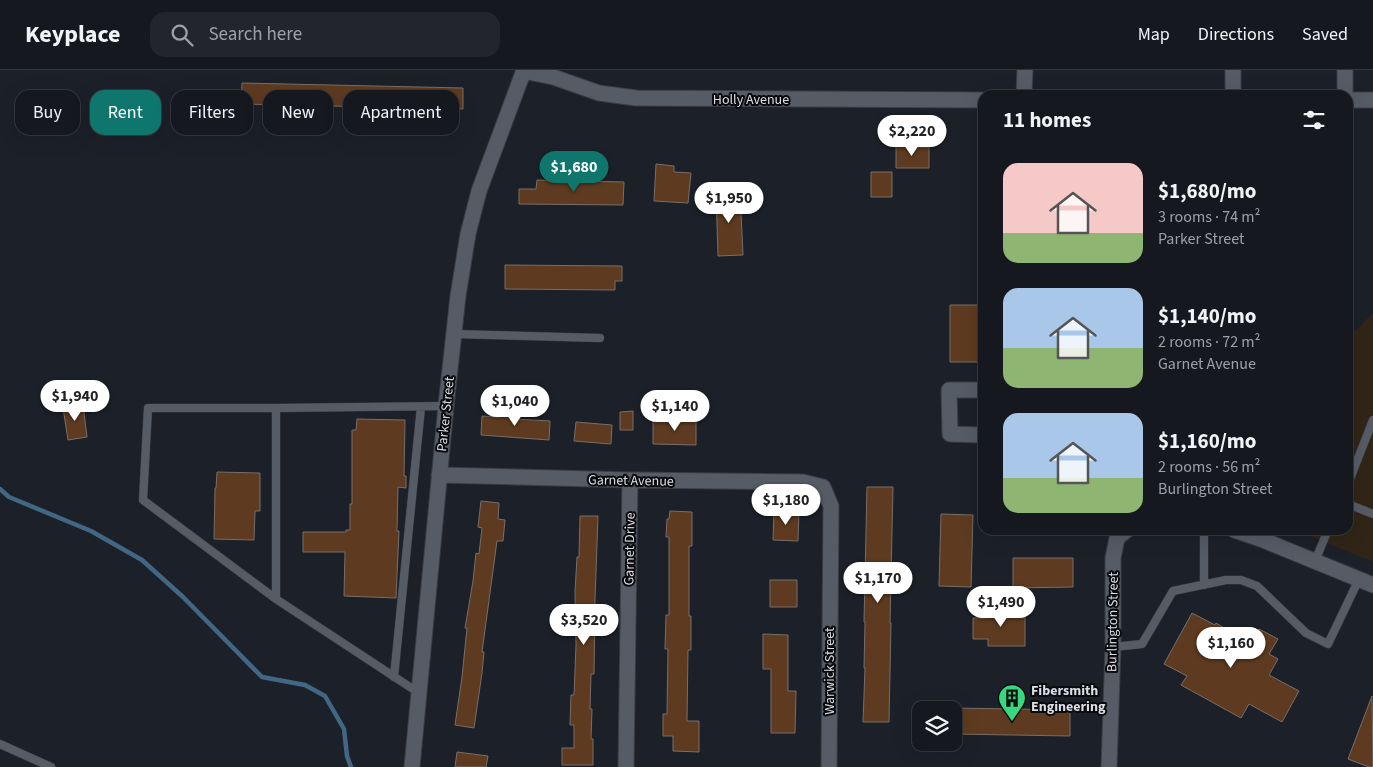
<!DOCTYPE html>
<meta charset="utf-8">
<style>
body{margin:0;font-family:"Source Sans 3",sans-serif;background:#22262c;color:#f1f3f6;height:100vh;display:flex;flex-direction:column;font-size:19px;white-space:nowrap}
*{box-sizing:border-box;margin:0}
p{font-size:16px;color:#9da0a4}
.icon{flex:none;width:28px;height:28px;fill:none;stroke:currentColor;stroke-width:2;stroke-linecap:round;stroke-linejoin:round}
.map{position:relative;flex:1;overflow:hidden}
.panel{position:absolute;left:978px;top:20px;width:375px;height:445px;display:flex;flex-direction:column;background:#15191f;border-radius:15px;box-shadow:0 5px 20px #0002,0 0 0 1px #34383d}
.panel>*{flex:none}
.banner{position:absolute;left:15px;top:20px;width:475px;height:45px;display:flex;gap:10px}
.fabs{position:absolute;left:912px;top:631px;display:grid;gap:10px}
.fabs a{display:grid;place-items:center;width:50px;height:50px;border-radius:10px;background:#15191f;box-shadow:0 5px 20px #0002,0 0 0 1px #34383d;font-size:25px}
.price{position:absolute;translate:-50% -42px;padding:0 11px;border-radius:18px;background:#fff;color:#222;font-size:16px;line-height:32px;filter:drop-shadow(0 1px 2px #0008)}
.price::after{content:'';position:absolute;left:50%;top:30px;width:15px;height:11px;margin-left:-8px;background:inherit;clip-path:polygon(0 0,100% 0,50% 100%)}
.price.on{background:#0f766e;color:#fff}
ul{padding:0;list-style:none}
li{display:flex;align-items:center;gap:15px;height:125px;padding:0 25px}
li span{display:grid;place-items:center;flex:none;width:140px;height:100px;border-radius:15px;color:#555}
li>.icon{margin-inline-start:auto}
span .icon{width:60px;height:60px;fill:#fffc;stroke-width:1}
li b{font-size:21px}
h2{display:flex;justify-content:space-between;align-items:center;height:60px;padding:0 25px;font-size:21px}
.chip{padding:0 18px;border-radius:15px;background:#15191f;box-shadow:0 5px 20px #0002,0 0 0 1px #34383d;font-size:18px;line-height:45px}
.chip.on{background:#0f766e;color:#fff}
header{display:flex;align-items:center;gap:30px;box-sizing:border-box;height:70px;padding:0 25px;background:#15191f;border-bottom:1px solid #34383d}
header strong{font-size:24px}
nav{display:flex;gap:28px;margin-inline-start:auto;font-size:18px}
.search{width:350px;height:45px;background:#22262c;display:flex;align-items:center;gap:12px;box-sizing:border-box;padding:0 18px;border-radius:15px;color:#9da0a4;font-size:19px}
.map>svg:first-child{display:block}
.industrial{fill:#312517}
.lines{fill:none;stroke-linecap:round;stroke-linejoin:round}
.stream{stroke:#426785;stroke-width:4.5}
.building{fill:#5e3b20;stroke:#796e67}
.service-casing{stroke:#3a3d44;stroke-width:9}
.minor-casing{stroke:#3a3d44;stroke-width:17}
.service{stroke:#565c66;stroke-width:8}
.minor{stroke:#565c66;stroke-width:15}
.labels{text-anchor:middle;stroke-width:4;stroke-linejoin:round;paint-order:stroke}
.street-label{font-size:14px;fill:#dbdee4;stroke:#080a0e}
.poi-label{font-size:14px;font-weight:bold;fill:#dbdee4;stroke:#080a0e;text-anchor:start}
</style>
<header>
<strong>Keyplace</strong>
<div class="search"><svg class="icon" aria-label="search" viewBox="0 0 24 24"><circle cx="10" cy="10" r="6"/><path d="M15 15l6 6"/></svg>Search here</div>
<nav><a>Map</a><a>Directions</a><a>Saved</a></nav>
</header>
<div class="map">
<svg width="1373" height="697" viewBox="0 0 1373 697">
<rect width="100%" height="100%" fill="#1c2129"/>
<path class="industrial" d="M 1373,243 L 1373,492 L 1305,464 L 1306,460 L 1348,460 L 1348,268 Z"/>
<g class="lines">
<path class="stream" d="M 0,419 L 9,427 L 91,461 L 142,490 L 183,527 L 262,607 L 305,615 L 325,626 L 344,659 L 347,686 L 351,697"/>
</g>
<path class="building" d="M 242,13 L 463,18 L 463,39 L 241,34 Z
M 896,74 L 917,75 L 917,77 L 929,77 L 929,98 L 896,98 Z
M 656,94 L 674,96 L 674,102 L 691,103 L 688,133 L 654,131 Z
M 871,102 L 892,102 L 892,127 L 871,127 Z
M 537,110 L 624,112 L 623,135 L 519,134 L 519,119 L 536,119 Z
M 740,121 L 743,185 L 718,186 L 716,122 Z
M 505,195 L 622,196 L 622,211 L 615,211 L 615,220 L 505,219 Z
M 950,235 L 982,235 L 982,292 L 950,292 Z
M 83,335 L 87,367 L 68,370 L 63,338 Z
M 500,339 L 515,340 L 514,349 L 550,351 L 549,370 L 481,365 L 482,346 L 499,347 Z
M 633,341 L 633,360 L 620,360 L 620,342 Z
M 357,349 L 405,350 L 404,406 L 406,406 L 406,418 L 398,417 L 397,461 L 399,461 L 396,528 L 344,526 L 345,482 L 303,482 L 303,462 L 346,462 L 346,460 L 350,460 L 350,434 L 352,434 L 352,360 L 356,360 Z
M 653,349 L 696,349 L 696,375 L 653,374 Z
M 576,352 L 612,355 L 611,374 L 574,371 Z
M 217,402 L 260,403 L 260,441 L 255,441 L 254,470 L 214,469 L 215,418 L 216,418 Z
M 867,417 L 893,417 L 890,553 L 891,553 L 889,652 L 863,652 L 865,598 L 864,598 L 865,552 L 864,552 Z
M 481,431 L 499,433 L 498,449 L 505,450 L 503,471 L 497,471 L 482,582 L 484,582 L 482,603 L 474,658 L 455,655 L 462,607 L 467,558 L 465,558 L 473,511 L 476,483 L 479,484 L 482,458 L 478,457 Z
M 774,440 L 799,441 L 798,471 L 773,470 Z
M 670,441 L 692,442 L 692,476 L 689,476 L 689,546 L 691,546 L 691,580 L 688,580 L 687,651 L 699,651 L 699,682 L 673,681 L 673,666 L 663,666 L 663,644 L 667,644 L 668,579 L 665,579 L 666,545 L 669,545 L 669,467 L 666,467 L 667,449 L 669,449 Z
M 941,444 L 973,445 L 971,517 L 939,516 Z
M 580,446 L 598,446 L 595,530 L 594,604 L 591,604 L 590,639 L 592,639 L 591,669 L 593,669 L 593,695 L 562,695 L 562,678 L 574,678 L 574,655 L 570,655 L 571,625 L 574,625 L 576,575 L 575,522 L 577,487 L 579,487 Z
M 1013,488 L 1073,488 L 1073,517 L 1013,518 Z
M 770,510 L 797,510 L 797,537 L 770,537 Z
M 987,541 L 1025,541 L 1025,576 L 988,576 L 988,569 L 973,569 L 973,548 L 987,548 Z
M 1192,543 L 1215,555 L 1216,553 L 1231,562 L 1232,560 L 1252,571 L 1259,559 L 1278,569 L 1269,584 L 1278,589 L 1269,605 L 1299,621 L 1282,652 L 1249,634 L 1241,648 L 1181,615 L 1187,606 L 1164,594 Z
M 763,564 L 788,565 L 788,621 L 796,621 L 795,663 L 771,663 L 771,599 L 763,599 Z
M 1372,626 L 1373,697 L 1369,697 L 1348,689 Z
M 954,638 L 1070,640 L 1070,666 L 954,664 Z
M 457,682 L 488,686 L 486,697 L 455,697 Z"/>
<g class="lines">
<g class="service-casing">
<path id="service" d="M 454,264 L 600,268
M 276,338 L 276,529
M 1348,414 L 1373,350
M 1348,434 L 1373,444
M 1204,460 L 1204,515
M 1315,491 L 1328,460
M 1113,577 L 1142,574 L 1173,521 L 1226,510 L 1241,510 L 1257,516 L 1306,563 L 1328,574 L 1359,509
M 394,607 L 421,337
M 419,623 L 276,529 L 143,430 L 148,338 L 276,338 L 446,336
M 0,674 L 51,697"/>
</g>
<g class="minor-casing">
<path id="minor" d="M 523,1 L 553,7 L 599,23 L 636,28 L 982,30
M 1024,25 L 1025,0
M 1233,25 L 1233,0
M 1345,25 L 1345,0
M 1348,30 L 1373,30
M 982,320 L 949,320 L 950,364 L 982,365
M 439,405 L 630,410 L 803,412 L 823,417 L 831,436 L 829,697
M 1234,460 L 1263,470 L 1373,515
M 412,697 L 446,336 L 458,226 L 468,164 L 479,121 L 524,0
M 626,697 L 630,410
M 1109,697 L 1113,577 L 1113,488 L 1117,468 L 1127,460"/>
</g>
<use href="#service" class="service"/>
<use href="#minor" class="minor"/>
</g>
<defs>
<g id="building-pin" transform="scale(1.4375)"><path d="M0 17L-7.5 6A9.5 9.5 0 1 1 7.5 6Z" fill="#37d880" stroke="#080a0e"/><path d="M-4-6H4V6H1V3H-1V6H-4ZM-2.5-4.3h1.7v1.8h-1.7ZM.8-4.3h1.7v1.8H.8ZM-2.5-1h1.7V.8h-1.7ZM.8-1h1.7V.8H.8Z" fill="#111"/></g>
</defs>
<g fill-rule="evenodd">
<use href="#building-pin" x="1012" y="628"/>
</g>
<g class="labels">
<g class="street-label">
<text x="751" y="34">Holly Avenue</text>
<text transform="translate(445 344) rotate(-84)" y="5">Parker Street</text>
<text transform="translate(631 410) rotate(1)" y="5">Garnet Avenue</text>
<text transform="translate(629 479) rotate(-89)" y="5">Garnet Drive</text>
<text transform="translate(1112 552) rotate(-89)" y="5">Burlington Street</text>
<text transform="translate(829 601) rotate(-90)" y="5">Warwick Street</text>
</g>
<g class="poi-label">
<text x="1031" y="625">Fibersmith<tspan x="1031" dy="16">Engineering</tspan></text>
</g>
</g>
</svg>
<div class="fabs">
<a><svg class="icon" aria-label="layers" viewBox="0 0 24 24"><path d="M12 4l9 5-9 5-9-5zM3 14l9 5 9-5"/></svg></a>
</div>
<b class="price" style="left:912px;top:87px">$2,220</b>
<b class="price on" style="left:574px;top:123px">$1,680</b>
<b class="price" style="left:729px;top:154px">$1,950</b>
<b class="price" style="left:75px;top:352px">$1,940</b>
<b class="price" style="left:515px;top:357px">$1,040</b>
<b class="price" style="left:675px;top:362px">$1,140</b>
<b class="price" style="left:786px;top:456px">$1,180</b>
<b class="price" style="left:878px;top:534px">$1,170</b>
<b class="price" style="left:1001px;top:558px">$1,490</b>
<b class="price" style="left:584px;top:576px">$3,520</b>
<b class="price" style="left:1231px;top:599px">$1,160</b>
<div class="banner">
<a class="chip">Buy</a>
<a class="chip on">Rent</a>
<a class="chip">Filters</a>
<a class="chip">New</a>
<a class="chip">Apartment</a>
</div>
<section class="panel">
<h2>11 homes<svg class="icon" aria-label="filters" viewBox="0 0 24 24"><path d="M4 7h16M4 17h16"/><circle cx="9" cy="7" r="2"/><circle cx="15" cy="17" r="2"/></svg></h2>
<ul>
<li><span style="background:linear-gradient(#f6c9c9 70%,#8fb573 0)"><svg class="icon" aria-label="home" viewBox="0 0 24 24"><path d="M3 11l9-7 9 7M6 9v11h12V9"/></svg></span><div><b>$1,680/mo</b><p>3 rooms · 74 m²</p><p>Parker Street</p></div></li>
<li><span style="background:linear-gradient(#a9c7e8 60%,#8fb573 0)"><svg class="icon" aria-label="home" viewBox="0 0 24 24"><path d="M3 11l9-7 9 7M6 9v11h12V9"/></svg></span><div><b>$1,140/mo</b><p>2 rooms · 72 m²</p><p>Garnet Avenue</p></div></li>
<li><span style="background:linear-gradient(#a9c7e8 65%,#8fb573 0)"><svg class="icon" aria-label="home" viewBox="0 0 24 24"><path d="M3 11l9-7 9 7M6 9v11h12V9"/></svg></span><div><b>$1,160/mo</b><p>2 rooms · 56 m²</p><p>Burlington Street</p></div></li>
</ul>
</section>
</div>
